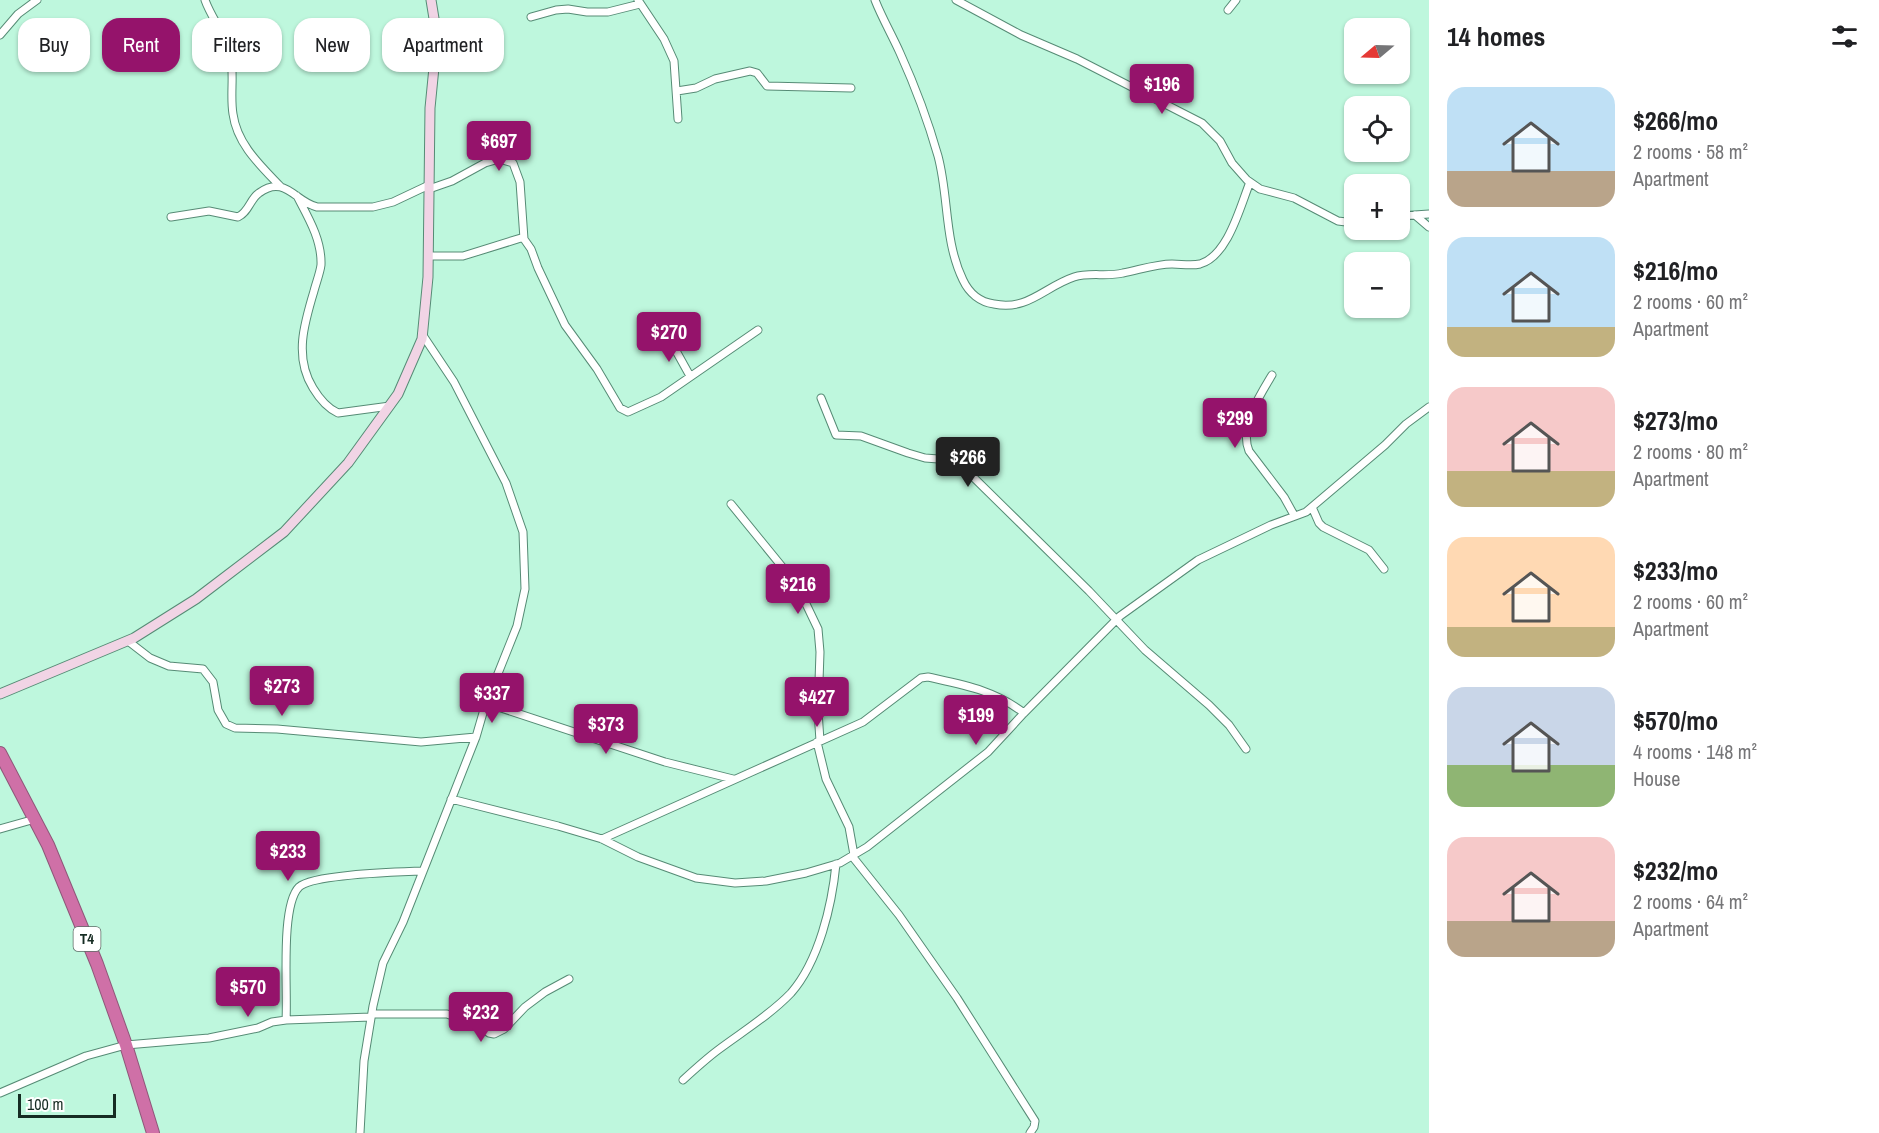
<!DOCTYPE html>
<meta charset="utf-8">
<style>
body{margin:0;font-family:"Archivo Narrow",sans-serif;background:#f2f2f2;color:#202124;height:100vh;display:flex;flex-direction:column;font-size:22px;white-space:nowrap}
*{box-sizing:border-box;margin:0}
p{font-size:20px;color:#757577}
.icon{flex:none;width:33px;height:33px;fill:none;stroke:currentColor;stroke-width:2;stroke-linecap:round;stroke-linejoin:round}
.map{position:relative;flex:1;overflow:hidden}
.details{display:flex;flex-direction:column;background:#fff;width:450px}
.details>*{flex:none}
.banner{position:absolute;left:18px;top:18px;width:570px;height:54px;display:flex;gap:12px}
.needle{width:39px;rotate:251deg}
.controls{position:absolute;left:1344px;top:18px;display:grid;gap:12px}
.controls a{display:grid;place-items:center;width:66px;height:66px;border-radius:12px;background:#fff;box-shadow:0 2px 4px #0004;font-size:30px}
.scale{position:absolute;left:18px;bottom:15px;width:98px;box-sizing:border-box;padding-left:6px;border:3px solid #162c23;border-top:0;font-size:16px;line-height:21px;white-space:nowrap;color:#162c23;-webkit-text-stroke:4px #fff;paint-order:stroke}
.price{position:absolute;translate:-50% -51px;padding:0 14px;border-radius:6px;background:#95136b;color:#fff;font-size:20px;line-height:39px;filter:drop-shadow(0 2px 3px #0008)}
.price::after{content:'';position:absolute;left:50%;top:36px;width:18px;height:14px;margin-left:-9px;background:inherit;clip-path:polygon(0 0,100% 0,50% 100%)}
.price.on{background:#222;color:#fff}
ul{padding:0;list-style:none}
li{display:flex;align-items:center;gap:18px;height:150px;padding:0 18px}
li span{display:grid;place-items:center;flex:none;width:168px;height:120px;border-radius:18px;color:#555}
li>.icon{margin-inline-start:auto}
span .icon{width:72px;height:72px;fill:#fffc;stroke-width:1}
li b{font-size:26px}
h2{display:flex;justify-content:space-between;align-items:center;height:72px;padding:0 18px;font-size:26px}
.chip{padding:0 21px;border-radius:18px;background:#fff;box-shadow:0 2px 4px #0004;font-size:21px;line-height:54px}
.chip.on{background:#95136b;color:#fff}
main{display:flex;flex:1;min-height:0}
.map>svg:first-child{display:block}
.lines{fill:none;stroke-linecap:round;stroke-linejoin:round}
.street-casing{stroke:#568b75;stroke-width:9}
.secondary-casing{stroke:#568b75;stroke-width:11}
.highway-casing{stroke:#8e5879;stroke-width:14}
.street{stroke:#fff;stroke-width:7}
.secondary{stroke:#f1d4e5;stroke-width:9}
.highway{stroke:#cf70a7;stroke-width:12}
.labels{text-anchor:middle;stroke-width:6;stroke-linejoin:round;paint-order:stroke}
.shield{fill:#fff;stroke:#5c6b65;stroke-width:1.5}
.shield-label{font-size:15px;font-weight:bold;fill:#162c23}
</style>
<main>
<div class="map">
<svg width="1429" height="1133" viewBox="0 0 1429 1133">
<rect width="100%" height="100%" fill="#bef7dd"/>
<g class="lines">
<g class="street-casing">
<path id="street" d="M 205,0 C 212,20 228,37 231,59 C 234,77 230,96 233,114 C 237,144 260,165 280,186
M 638,0 L 664,39 L 674,61 L 678,119
M 875,0 C 882,18 892,35 900,53 C 915,86 928,121 938,156 C 949,197 944,241 963,280 C 969,293 980,302 994,304 C 1028,311 1044,287 1074,277 C 1089,272 1107,277 1123,273 C 1139,270 1156,264 1172,264 C 1181,264 1191,266 1200,264 C 1228,256 1240,207 1250,182
M 956,0 L 1021,35 L 1077,59 L 1202,123 L 1220,141 L 1232,163 L 1247,180 L 1260,189 L 1294,198 L 1338,221 L 1354,223
M 1228,10 L 1236,0
M 531,17 L 556,10 L 568,9 L 587,12 L 608,12 L 640,4
M 0,35 L 18,14 L 37,0
M 677,91 L 696,88 L 715,79 L 750,71 L 757,73 L 767,86 L 851,88
M 429,189 L 452,181 L 485,163 L 499,159 L 513,163 L 520,182 L 524,239
M 297,196 C 308,217 322,240 321,265 C 320,273 316,283 314,291 C 304,324 294,357 313,388 C 319,398 327,408 338,413 L 390,406
M 1415,215 L 1429,227
M 1400,216 L 1429,214
M 171,217 L 209,211 L 238,217 C 249,212 250,199 259,193 C 285,174 295,202 317,207 L 373,207 L 393,202 L 429,185
M 428,256 L 463,256 L 521,238 L 524,239 L 531,249 L 538,268 L 565,325 L 597,369 L 620,408 L 628,412 L 661,397 L 758,330
M 649,344 L 663,340 L 670,340 L 690,376
M 1272,375 C 1260,395 1239,427 1249,451 L 1284,497 L 1294,515
M 821,398 L 836,435 L 861,436 L 908,453 L 925,458 L 952,460 L 965,469 L 1089,591 L 1145,650 L 1209,705 L 1229,725 L 1246,749
M 731,504 L 797,585 L 818,629 L 820,652 L 818,711 L 820,741
M 1312,507 L 1319,523 L 1323,527 L 1369,550 L 1384,569
M 128,641 L 150,658 L 169,666 L 203,669 L 213,682 L 218,710 L 226,724 L 235,728 L 277,729 L 421,742 L 476,737
M 486,703 L 665,762 L 733,779
M 817,742 L 826,779 L 849,827 L 854,855
M 451,799 L 558,826 L 602,839 L 638,857 L 696,878 L 735,883 L 766,881 L 806,873 L 840,863 L 867,847 L 988,752 L 1024,713 L 1120,616 L 1198,560 L 1271,525 L 1306,512 L 1385,445 L 1406,424 L 1429,407
M 0,829 L 35,819
M 602,839 L 863,722 L 921,678 L 928,677 C 964,685 994,690 1024,713
M 852,856 L 899,915 L 957,998 L 1035,1121 L 1034,1127 L 1030,1133
M 372,1014 L 447,1014 L 478,1025 L 489,1033 L 494,1034 L 504,1029 L 525,1007 L 545,992 L 569,979
M 286,1020 C 288,992 280,906 299,887 C 313,874 401,872 423,871
M 683,1080 C 695,1069 706,1059 718,1050 C 742,1032 770,1015 791,993 C 819,961 832,905 836,864
M 0,1093 L 86,1056 L 126,1045 L 209,1038 L 258,1028 L 272,1022 L 286,1020 L 371,1017
M 360,1133 L 364,1061 L 373,1006 L 383,963 L 403,922 L 476,737 L 485,706 L 517,626 L 525,589 L 523,532 L 506,483 L 454,382 L 422,334"/>
</g>
<g class="secondary-casing">
<path id="secondary" d="M 0,694 L 134,638 L 196,599 L 284,532 L 348,463 L 398,394 L 422,339 L 428,277 L 430,108 L 437,37 L 431,0"/>
</g>
<g class="highway-casing">
<path id="highway" d="M 0,753 L 48,845 L 97,964 L 126,1045 L 153,1133"/>
</g>
<use href="#street" class="street"/>
<use href="#secondary" class="secondary"/>
<use href="#highway" class="highway"/>
</g>
<g class="labels">
<rect class="shield" x="73.5" y="927" width="27" height="24" rx="4.5"/>
<g class="shield-label">
<text x="87" y="944">T4</text>
</g>
</g>
</svg>
<div class="controls">
<a><svg class="needle" viewBox="-14 -14 28 28"><path d="M0-13l5 13h-10z" fill="#e53935"/><path d="M0 13l5-13h-10z" fill="#757577"/></svg></a>
<a><svg class="icon" aria-label="locate" viewBox="0 0 24 24"><circle cx="12" cy="12" r="6"/><path d="M12 2v4M12 18v4M2 12h4M18 12h4"/></svg></a>
<a>+</a>
<a>−</a>
</div>
<div class="scale">100 m</div>
<b class="price" style="left:1162px;top:115px">$196</b>
<b class="price" style="left:499px;top:172px">$697</b>
<b class="price" style="left:669px;top:363px">$270</b>
<b class="price" style="left:1235px;top:449px">$299</b>
<b class="price on" style="left:968px;top:488px">$266</b>
<b class="price" style="left:798px;top:615px">$216</b>
<b class="price" style="left:282px;top:717px">$273</b>
<b class="price" style="left:492px;top:724px">$337</b>
<b class="price" style="left:817px;top:728px">$427</b>
<b class="price" style="left:976px;top:746px">$199</b>
<b class="price" style="left:606px;top:755px">$373</b>
<b class="price" style="left:288px;top:882px">$233</b>
<b class="price" style="left:248px;top:1018px">$570</b>
<b class="price" style="left:481px;top:1043px">$232</b>
<div class="banner">
<a class="chip">Buy</a>
<a class="chip on">Rent</a>
<a class="chip">Filters</a>
<a class="chip">New</a>
<a class="chip">Apartment</a>
</div>
</div>
<section class="details">
<h2>14 homes<svg class="icon" aria-label="filters" viewBox="0 0 24 24"><path d="M4 7h16M4 17h16"/><circle cx="9" cy="7" r="2"/><circle cx="15" cy="17" r="2"/></svg></h2>
<ul>
<li><span style="background:linear-gradient(#bfe0f5 70%,#b9a48a 0)"><svg class="icon" aria-label="home" viewBox="0 0 24 24"><path d="M3 11l9-7 9 7M6 9v11h12V9"/></svg></span><div><b>$266/mo</b><p>2 rooms · 58 m²</p><p>Apartment</p></div></li>
<li><span style="background:linear-gradient(#bfe0f5 75%,#c2b280 0)"><svg class="icon" aria-label="home" viewBox="0 0 24 24"><path d="M3 11l9-7 9 7M6 9v11h12V9"/></svg></span><div><b>$216/mo</b><p>2 rooms · 60 m²</p><p>Apartment</p></div></li>
<li><span style="background:linear-gradient(#f6c9c9 70%,#c2b280 0)"><svg class="icon" aria-label="home" viewBox="0 0 24 24"><path d="M3 11l9-7 9 7M6 9v11h12V9"/></svg></span><div><b>$273/mo</b><p>2 rooms · 80 m²</p><p>Apartment</p></div></li>
<li><span style="background:linear-gradient(#ffd9b3 75%,#c2b280 0)"><svg class="icon" aria-label="home" viewBox="0 0 24 24"><path d="M3 11l9-7 9 7M6 9v11h12V9"/></svg></span><div><b>$233/mo</b><p>2 rooms · 60 m²</p><p>Apartment</p></div></li>
<li><span style="background:linear-gradient(#c9d6e8 65%,#8fb573 0)"><svg class="icon" aria-label="home" viewBox="0 0 24 24"><path d="M3 11l9-7 9 7M6 9v11h12V9"/></svg></span><div><b>$570/mo</b><p>4 rooms · 148 m²</p><p>House</p></div></li>
<li><span style="background:linear-gradient(#f6c9c9 70%,#b9a48a 0)"><svg class="icon" aria-label="home" viewBox="0 0 24 24"><path d="M3 11l9-7 9 7M6 9v11h12V9"/></svg></span><div><b>$232/mo</b><p>2 rooms · 64 m²</p><p>Apartment</p></div></li>
</ul>
</section>
</main>
